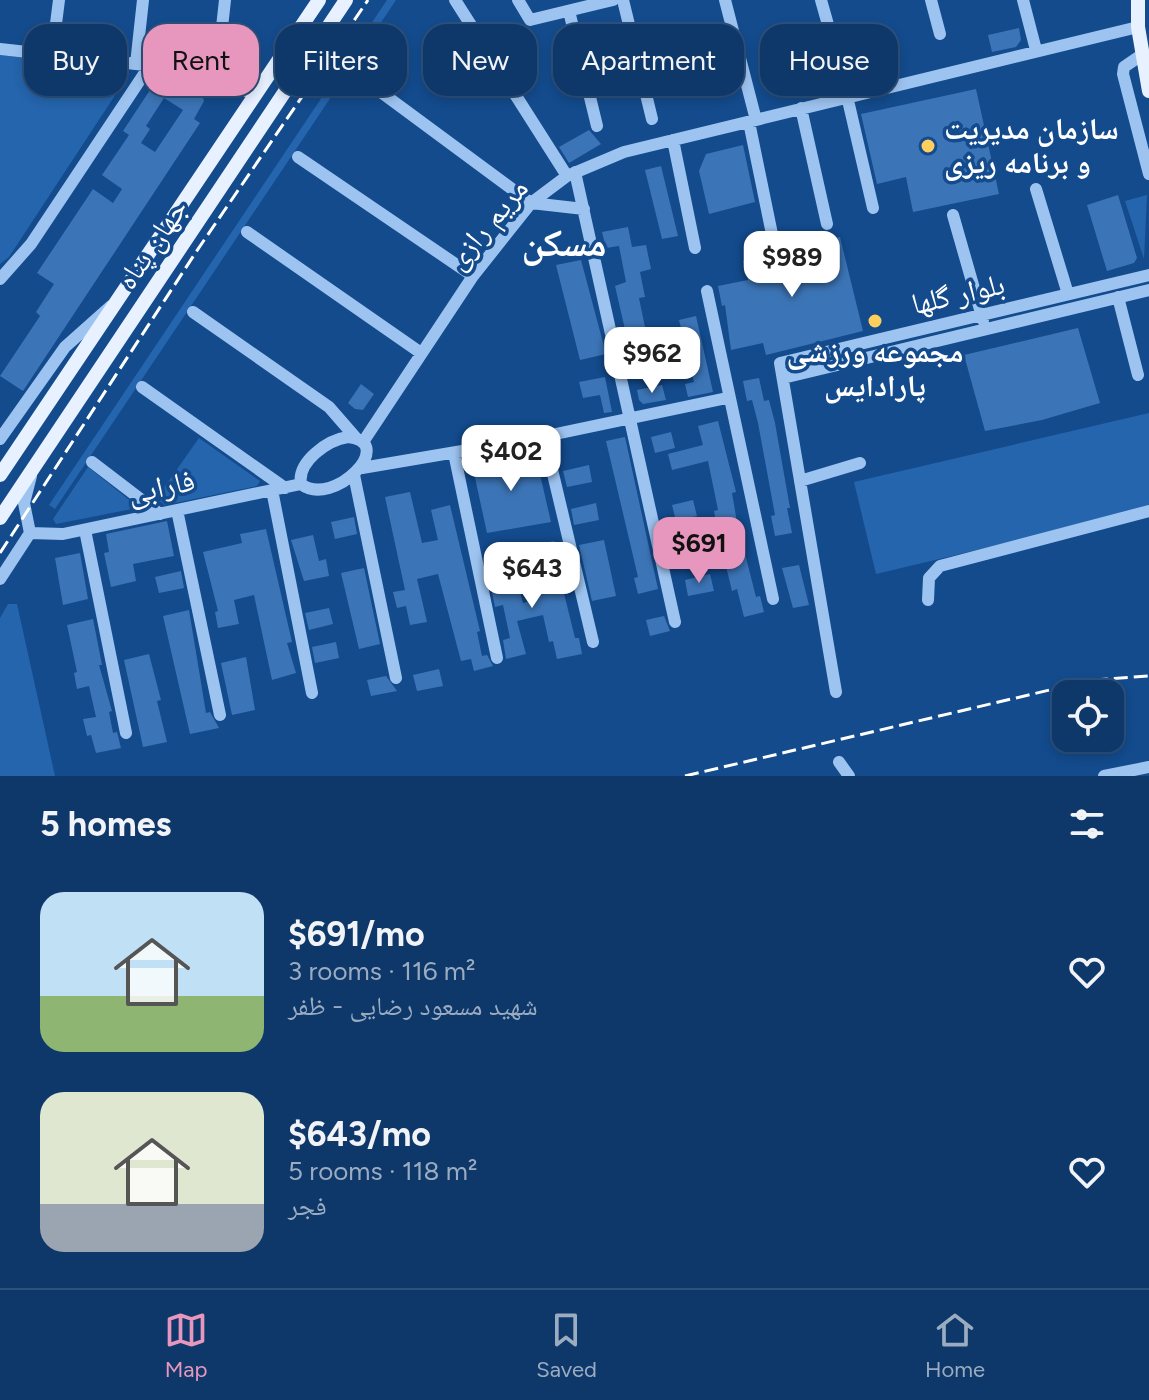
<!DOCTYPE html>
<meta charset="utf-8">
<style>
body{margin:0;font-family:Figtree,"Noto Naskh Arabic",sans-serif;background:#1c4372;color:#f1f3f6;height:100vh;display:flex;flex-direction:column;font-size:30px;white-space:nowrap}
*{box-sizing:border-box;margin:0}
p{font-size:26px;color:#9bacc1}
.icon{flex:none;width:44px;height:44px;fill:none;stroke:currentColor;stroke-width:2;stroke-linecap:round;stroke-linejoin:round}
.map{position:relative;height:776px;overflow:hidden}
.sheet{display:flex;flex-direction:column;background:#0e386a;flex:1}
.sheet>*{flex:none}
.guide{position:absolute;left:24px;top:24px;width:1102px;height:72px;display:flex;gap:16px}
.tools{position:absolute;left:1052px;top:680px;display:grid;gap:16px}
.tools a{display:grid;place-items:center;width:72px;height:72px;border-radius:16px;background:#0e386a;box-shadow:0 4px 12px #0003,0 0 0 2px #2e527e;font-size:40px}
.price{position:absolute;translate:-50% -68px;padding:0 18px;border-radius:16px;background:#fff;color:#222;font-size:26px;line-height:52px;filter:drop-shadow(0 2px 4px #0008)}
.price::after{content:'';position:absolute;left:50%;top:48px;width:24px;height:18px;margin-left:-12px;background:inherit;clip-path:polygon(0 0,100% 0,50% 100%)}
.price.active{background:#e797bd;color:#111}
ul{padding:0;list-style:none}
li{display:flex;align-items:center;gap:24px;height:200px;padding:0 40px}
li span{display:grid;place-items:center;flex:none;width:224px;height:160px;border-radius:24px;color:#555}
li>.icon{margin-inline-start:auto}
span .icon{width:96px;height:96px;fill:#fffc;stroke-width:1}
li b{font-size:34px}
h2{display:flex;justify-content:space-between;align-items:center;height:96px;padding:0 40px;font-size:34px}
.pill{padding:0 28px;border-radius:24px;background:#0e386a;box-shadow:0 4px 12px #0003,0 0 0 2px #2e527e;font-size:28px;line-height:72px}
.pill.active{background:#e797bd;color:#111}
.tab-bar{display:flex;justify-content:space-around;align-items:center;height:112px;border-top:2px solid #2e527e;background:#0e386a;font-size:22px;color:#9bacc1}
.tab-bar a{display:grid;justify-items:center;gap:4px}
.tab-bar .active{color:#e797bd}
.map>svg:first-child{display:block}
.green{fill:#2565ad}
.building{fill:#3c75b7;fill-rule:evenodd}
.lines{fill:none;stroke-linecap:round;stroke-linejoin:round}
.minor{stroke:#9dc4f1;stroke-width:12}
.major{stroke:#e7f1ff;stroke-width:14}
.rail{stroke:#fff;stroke-width:3;stroke-dasharray:14 6;stroke-linecap:butt}
.poi-dot{fill:#ffce5d;stroke:#134b8d;stroke-width:3}
.labels{text-anchor:middle;stroke-width:7;stroke-linejoin:round;paint-order:stroke}
.poi-label{font-size:30px;font-weight:bold;fill:#fff;stroke:#134b8d;text-anchor:start}
.street-label{font-size:30px;fill:#fff;stroke:#134b8d}
.district-label{font-size:38px;font-weight:bold;fill:#fff;stroke:#134b8d}
</style>
<div class="map">
<svg width="1149" height="776" viewBox="0 0 1149 776">
<rect width="100%" height="100%" fill="#134b8d"/>
<path class="green" d="M 387,0 L 396,0 L 55,509 L 49,505 Z
M 0,55 L 125,69 L 129,74 L 9,257 L 0,264 Z
M 1147,195 L 1144,259 L 1125,201 Z
M 1149,413 L 1149,509 L 876,574 L 854,482 Z
M 199,438 L 260,481 L 257,486 L 165,505 L 156,499 Z
M 88,467 L 133,503 L 132,509 L 56,524 L 53,519 Z
M 8,604 L 17,604 L 55,776 L 0,776 L 0,618 Z"/>
<path class="building" d="M 1019,28 L 1021,40 L 1016,47 L 992,52 L 988,35 Z
M 164,79 L 183,80 L 186,86 L 201,92 L 204,101 L 194,119 L 200,123 L 23,391 L 0,376 L 40,316 L 36,312 L 54,284 L 37,273 L 93,189 L 113,203 L 122,189 L 102,175 L 129,135 L 123,131 L 150,90 L 154,93 ZM 164,98 L 183,110 L 155,152 L 141,143 L 150,129 L 146,126 Z
M 976,89 L 999,194 L 913,212 L 906,177 L 877,184 L 861,114 Z
M 589,130 L 601,144 L 569,163 L 559,147 Z
M 743,145 L 755,202 L 709,214 L 699,171 L 706,154 Z
M 661,166 L 678,236 L 662,239 L 645,170 Z
M 1118,195 L 1137,258 L 1134,263 L 1107,271 L 1087,205 Z
M 628,227 L 632,247 L 646,245 L 651,269 L 640,272 L 645,297 L 639,298 L 646,332 L 653,330 L 657,346 L 646,349 L 651,369 L 635,373 L 615,286 L 626,282 L 619,246 L 606,248 L 602,232 Z
M 840,237 L 863,331 L 766,355 L 763,343 L 731,350 L 725,305 L 722,306 L 718,286 L 748,280 L 743,261 Z
M 581,260 L 606,354 L 580,360 L 556,265 Z
M 696,316 L 713,392 L 688,397 L 685,384 L 694,382 L 679,320 Z
M 1078,328 L 1100,403 L 1042,420 L 985,431 L 964,355 Z
M 605,377 L 612,412 L 604,413 L 600,395 L 583,398 L 579,382 Z
M 759,378 L 764,401 L 769,400 L 775,423 L 790,508 L 787,508 L 792,533 L 775,536 L 771,516 L 775,515 L 758,423 L 752,400 L 747,401 L 743,381 Z
M 361,384 L 374,394 L 363,410 L 355,409 L 348,403 Z
M 662,385 L 666,400 L 643,404 L 639,400 L 637,390 Z
M 718,421 L 736,492 L 732,493 L 737,522 L 756,597 L 760,596 L 764,612 L 744,617 L 737,589 L 732,591 L 719,537 L 714,511 L 718,510 L 708,461 L 672,470 L 668,454 L 703,445 L 698,426 Z
M 671,432 L 675,448 L 655,453 L 651,437 Z
M 625,437 L 658,589 L 638,594 L 634,578 L 638,577 L 606,441 Z
M 531,454 L 536,457 L 551,522 L 487,533 L 472,464 Z
M 589,465 L 592,482 L 567,487 L 563,471 Z
M 410,492 L 422,543 L 438,540 L 431,510 L 450,505 L 480,631 L 477,632 L 482,656 L 487,655 L 493,666 L 474,671 L 471,659 L 461,661 L 438,574 L 417,579 L 427,622 L 410,625 L 406,606 L 397,608 L 393,592 L 405,590 L 385,497 Z
M 693,500 L 697,516 L 676,521 L 672,505 Z
M 596,503 L 599,520 L 574,525 L 571,509 Z
M 354,517 L 357,534 L 335,539 L 331,522 Z
M 167,521 L 174,556 L 133,564 L 136,581 L 111,587 L 104,553 L 109,552 L 106,534 Z
M 266,529 L 292,642 L 287,643 L 296,673 L 272,680 L 254,595 L 234,600 L 239,624 L 218,628 L 215,612 L 218,611 L 203,552 L 242,543 L 240,534 Z
M 313,535 L 319,561 L 326,559 L 329,576 L 304,581 L 291,540 Z
M 700,539 L 703,555 L 678,560 L 674,544 Z
M 604,540 L 616,596 L 592,601 L 579,545 Z
M 554,541 L 558,557 L 532,562 L 528,546 Z
M 80,553 L 88,599 L 63,605 L 55,558 Z
M 507,554 L 514,585 L 518,584 L 523,603 L 539,599 L 535,582 L 560,577 L 575,638 L 579,638 L 582,654 L 557,659 L 553,641 L 549,642 L 543,615 L 517,621 L 526,654 L 506,659 L 503,640 L 510,638 L 503,605 L 495,607 L 485,559 Z
M 799,565 L 809,605 L 793,608 L 782,568 Z
M 364,568 L 380,644 L 359,649 L 341,573 Z
M 181,571 L 184,588 L 159,593 L 155,577 Z
M 710,574 L 714,591 L 688,596 L 685,580 Z
M 329,608 L 333,624 L 309,630 L 305,613 Z
M 189,610 L 206,713 L 210,712 L 219,728 L 190,734 L 163,616 Z
M 664,616 L 670,631 L 650,636 L 646,620 Z
M 93,619 L 102,665 L 99,665 L 112,711 L 109,712 L 113,733 L 117,732 L 121,748 L 96,753 L 91,735 L 87,736 L 83,719 L 96,717 L 89,686 L 77,689 L 74,673 L 77,672 L 67,625 Z
M 336,642 L 339,658 L 315,663 L 312,647 Z
M 149,654 L 161,700 L 157,701 L 167,742 L 143,747 L 124,660 Z
M 246,657 L 255,710 L 232,715 L 221,663 Z
M 439,669 L 443,686 L 417,691 L 413,675 Z
M 386,676 L 397,691 L 371,696 L 367,680 Z"/>
<g class="lines">
<path class="minor" d="M 455,0 L 567,176
M 518,0 L 530,20 L 613,0
M 623,0 L 652,119
M 725,0 L 756,120
M 821,0 L 840,67
M 931,0 L 940,34
M 1023,0 L 1036,50
M 569,11 L 597,126
M 0,49 L 217,73 L 255,96
M 1143,54 L 1124,67 L 1123,74 L 1149,174
M 52,55 L 59,0
M 136,64 L 143,0
M 217,73 L 225,0
M 355,73 L 531,203 L 584,209
M 847,96 L 873,208
M 801,108 L 827,224
M 749,122 L 773,239
M 673,140 L 695,248
M 298,157 L 473,276
M 575,172 L 675,622
M 1036,189 L 1068,294
M 953,215 L 983,320
M 247,232 L 421,353
M 0,279 L 31,244 L 150,65
M 707,291 L 773,599
M 1118,297 L 1138,375
M 193,312 L 329,407 L 356,438
M 783,378 L 1149,290
M 142,387 L 285,488
M 544,436 L 593,642
M 348,437 C 399,442 333,509 301,484 C 297,462 327,440 348,437 Z
M 0,439 L 65,347 L 111,306
M 363,442 L 473,276 L 531,203 L 567,176 L 624,152 L 1138,27
M 454,453 L 497,658
M 92,462 L 160,514
M 362,468 L 527,440 L 727,398
M 354,475 L 396,678
M 800,481 L 860,463
M 272,490 L 312,693
M 177,510 L 220,715
M 85,530 L 126,733
M 30,533 L 63,534 L 301,484
M 0,579 L 30,533 L 24,503 L 31,476
M 928,600 L 929,578 L 940,566 L 1149,511
M 836,692 L 780,363 L 1149,275
M 839,762 L 849,776
M 1104,776 L 1149,767"/>
<path class="major" d="M 1138,0 L 1138,27 L 1149,91
M 0,475 L 319,0
M 0,518 L 346,0"/>
<path class="rail" d="M 0,553 L 196,252 L 368,0
M 685,776 L 1092,680 L 1149,676"/>
</g>
<g class="poi-dot">
<circle cx="928" cy="146" r="8"/>
<circle cx="875" cy="321" r="8"/>
</g>
<g class="labels">
<g class="poi-label">
<text x="944" y="139">سازمان مدیریت<tspan x="944" dy="34">و برنامه ریزی</tspan></text>
<text x="875" y="362" text-anchor="middle">مجموعه ورزشی<tspan x="875" dy="34">پارادایس</tspan></text>
</g>
<g class="street-label">
<text transform="translate(487 224) rotate(-50)" y="10">مریم رازی</text>
<text transform="translate(152 244) rotate(-56)" y="10">جهان پناه</text>
<text transform="translate(958 294) rotate(-13)" y="10">بلوار گلها</text>
<text transform="translate(161 487) rotate(-12)" y="10">فارابی</text>
</g>
<g class="district-label">
<text x="564" y="256">مسکن</text>
</g>
</g>
</svg>
<div class="tools">
<a><svg class="icon" aria-label="locate" viewBox="0 0 24 24"><circle cx="12" cy="12" r="6"/><path d="M12 2v4M12 18v4M2 12h4M18 12h4"/></svg></a>
</div>
<b class="price" style="left:792px;top:299px">$989</b>
<b class="price" style="left:652px;top:395px">$962</b>
<b class="price" style="left:511px;top:493px">$402</b>
<b class="price active" style="left:699px;top:585px">$691</b>
<b class="price" style="left:532px;top:610px">$643</b>
<div class="guide">
<a class="pill">Buy</a>
<a class="pill active">Rent</a>
<a class="pill">Filters</a>
<a class="pill">New</a>
<a class="pill">Apartment</a>
<a class="pill">House</a>
</div>
</div>
<section class="sheet">
<h2>5 homes<svg class="icon" aria-label="filters" viewBox="0 0 24 24"><path d="M4 7h16M4 17h16"/><circle cx="9" cy="7" r="2"/><circle cx="15" cy="17" r="2"/></svg></h2>
<ul>
<li><span style="background:linear-gradient(#bfe0f5 65%,#8fb573 0)"><svg class="icon" aria-label="home" viewBox="0 0 24 24"><path d="M3 11l9-7 9 7M6 9v11h12V9"/></svg></span><div><b>$691/mo</b><p>3 rooms · 116 m²</p><p>شهید مسعود رضایی - ظفر</p></div><svg class="icon" aria-label="heart" viewBox="0 0 24 24"><path d="M12 20l-8-8c-3-5 5-10 8-4 3-6 11-1 8 4z"/></svg></li>
<li><span style="background:linear-gradient(#dfe7d0 70%,#9aa5b1 0)"><svg class="icon" aria-label="home" viewBox="0 0 24 24"><path d="M3 11l9-7 9 7M6 9v11h12V9"/></svg></span><div><b>$643/mo</b><p>5 rooms · 118 m²</p><p>فجر</p></div><svg class="icon" aria-label="heart" viewBox="0 0 24 24"><path d="M12 20l-8-8c-3-5 5-10 8-4 3-6 11-1 8 4z"/></svg></li>
</ul>
</section>
<nav class="tab-bar">
<a class="active"><svg class="icon" aria-label="map" viewBox="0 0 24 24"><path d="M3 6l6-2 6 2 6-2v14l-6 2-6-2-6 2zM9 4v14M15 6v14"/></svg>Map</a>
<a><svg class="icon" aria-label="saved" viewBox="0 0 24 24"><path d="M7 4h10v16l-5-4-5 4z"/></svg>Saved</a>
<a><svg class="icon" aria-label="home" viewBox="0 0 24 24"><path d="M3 11l9-7 9 7M6 9v11h12V9"/></svg>Home</a>
</nav>
